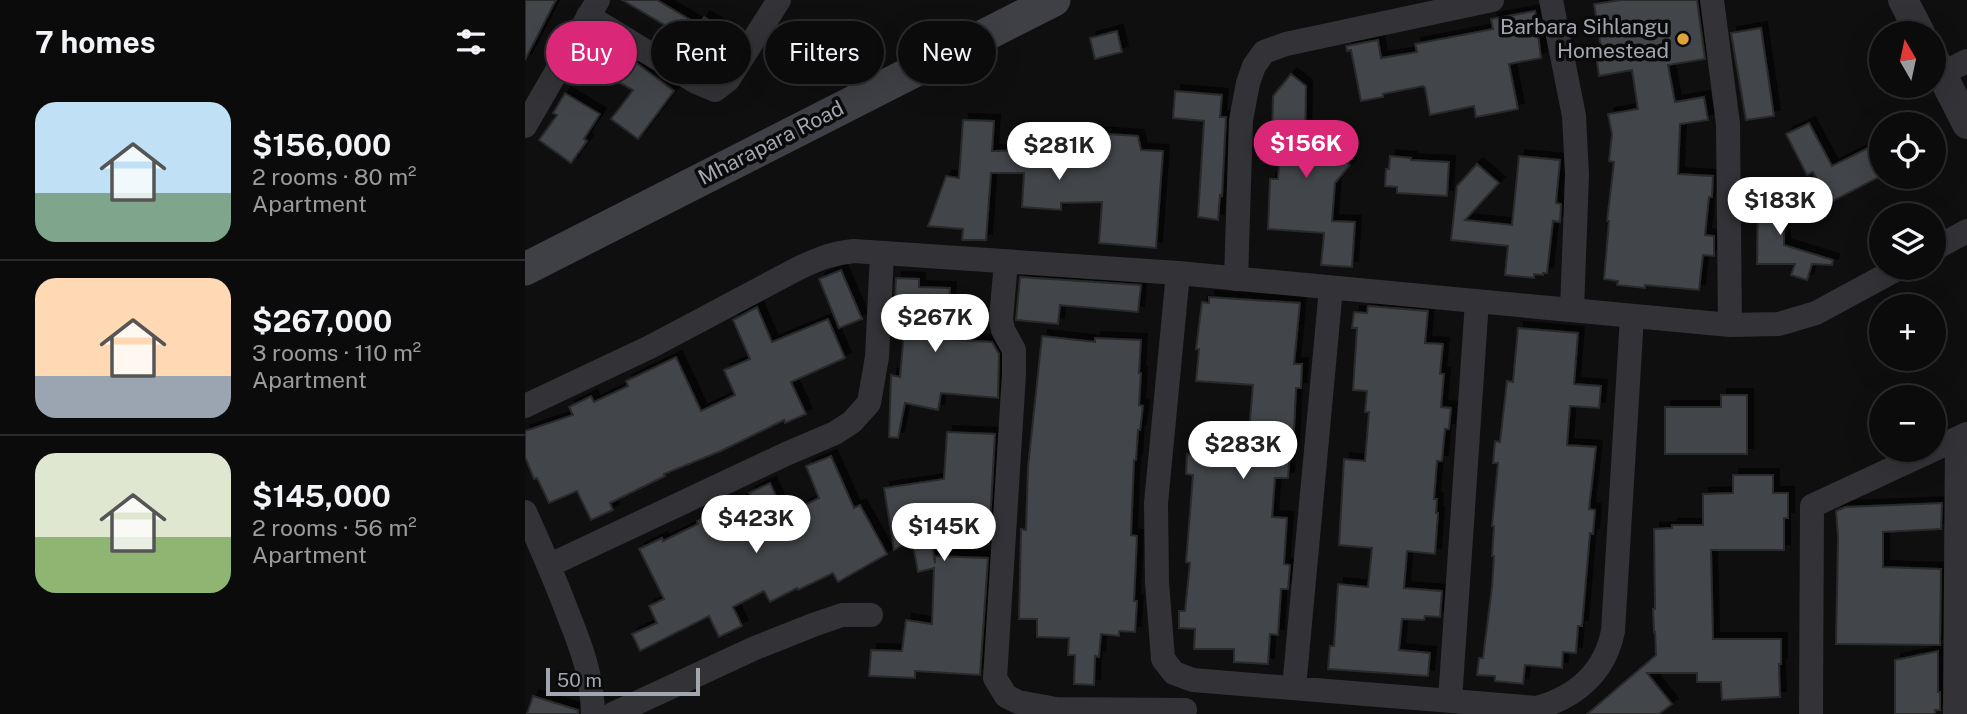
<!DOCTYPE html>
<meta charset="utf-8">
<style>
body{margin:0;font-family:"Public Sans",sans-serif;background:#141415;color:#f1f3f6;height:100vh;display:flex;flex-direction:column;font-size:26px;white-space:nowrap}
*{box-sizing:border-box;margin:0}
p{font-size:23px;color:#9a9b9d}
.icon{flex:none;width:38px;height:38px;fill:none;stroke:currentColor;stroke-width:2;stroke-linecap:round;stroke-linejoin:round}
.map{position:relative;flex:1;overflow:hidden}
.panel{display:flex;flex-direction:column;background:#0b0b0c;width:525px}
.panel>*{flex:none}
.hud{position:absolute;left:21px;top:21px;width:665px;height:63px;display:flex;gap:14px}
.needle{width:46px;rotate:351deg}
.controls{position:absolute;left:1344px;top:21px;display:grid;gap:14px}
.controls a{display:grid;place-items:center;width:77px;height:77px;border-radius:50%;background:#0b0b0c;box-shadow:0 7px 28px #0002,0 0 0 2px #2b2b2d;font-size:35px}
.scale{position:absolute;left:21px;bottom:18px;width:154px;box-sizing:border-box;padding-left:7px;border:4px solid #a2a6b0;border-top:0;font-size:19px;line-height:24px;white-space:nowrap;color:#a2a6b0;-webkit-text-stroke:5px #0a0a0b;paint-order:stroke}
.price{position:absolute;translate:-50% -60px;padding:0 16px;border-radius:24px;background:#fff;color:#222;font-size:23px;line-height:46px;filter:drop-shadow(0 2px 4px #0008)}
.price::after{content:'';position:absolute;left:50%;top:42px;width:21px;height:16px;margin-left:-10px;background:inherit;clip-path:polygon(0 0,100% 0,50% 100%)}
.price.selected{background:#db2777;color:#fff}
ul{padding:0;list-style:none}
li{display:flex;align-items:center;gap:21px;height:175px;padding:0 35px}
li+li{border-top:2px solid #2b2b2d}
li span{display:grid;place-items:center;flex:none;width:196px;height:140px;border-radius:21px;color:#555}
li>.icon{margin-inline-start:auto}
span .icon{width:84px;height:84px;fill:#fffc;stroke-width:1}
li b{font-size:30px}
h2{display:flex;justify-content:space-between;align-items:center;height:84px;padding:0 35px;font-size:30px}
.pill{padding:0 24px;border-radius:32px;background:#0b0b0c;box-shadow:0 7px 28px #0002,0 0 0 2px #2b2b2d;font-size:24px;line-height:63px}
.pill.selected{background:#db2777;color:#fff}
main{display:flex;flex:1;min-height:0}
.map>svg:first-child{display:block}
.building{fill:#434448;stroke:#29292c;stroke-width:2;filter:url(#shadow)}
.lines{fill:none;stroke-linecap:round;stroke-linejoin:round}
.minor{stroke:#333337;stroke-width:24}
.tertiary{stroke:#333337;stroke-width:30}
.secondary{stroke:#3f4045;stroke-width:33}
.poi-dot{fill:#dfa339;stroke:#0a0a0b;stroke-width:2.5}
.labels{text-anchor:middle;stroke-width:7;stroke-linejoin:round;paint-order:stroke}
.poi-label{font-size:21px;fill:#a2a6b0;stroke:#0a0a0b;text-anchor:end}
.street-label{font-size:21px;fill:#a2a6b0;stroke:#0a0a0b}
</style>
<main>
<section class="panel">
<h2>7 homes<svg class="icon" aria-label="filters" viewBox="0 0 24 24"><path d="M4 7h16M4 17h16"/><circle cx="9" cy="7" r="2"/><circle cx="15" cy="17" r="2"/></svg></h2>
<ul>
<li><span style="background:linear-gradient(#bfe0f5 65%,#7fa58c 0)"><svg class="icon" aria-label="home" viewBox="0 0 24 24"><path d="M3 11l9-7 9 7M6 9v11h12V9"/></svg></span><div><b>$156,000</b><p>2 rooms · 80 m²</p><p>Apartment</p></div></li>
<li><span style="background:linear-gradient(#ffd9b3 70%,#9aa5b1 0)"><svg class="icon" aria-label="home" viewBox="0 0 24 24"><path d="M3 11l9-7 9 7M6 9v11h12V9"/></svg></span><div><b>$267,000</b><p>3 rooms · 110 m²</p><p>Apartment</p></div></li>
<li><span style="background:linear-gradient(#dfe7d0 60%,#8fb573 0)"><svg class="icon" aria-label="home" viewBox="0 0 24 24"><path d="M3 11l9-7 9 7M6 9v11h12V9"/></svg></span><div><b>$145,000</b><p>2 rooms · 56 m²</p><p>Apartment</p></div></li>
</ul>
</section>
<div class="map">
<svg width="1442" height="714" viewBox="0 0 1442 714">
<defs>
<filter id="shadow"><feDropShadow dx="6" dy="-6" stdDeviation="0" flood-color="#0009"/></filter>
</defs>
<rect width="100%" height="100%" fill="#0f0f10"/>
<path class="building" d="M 0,0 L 31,0 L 0,60 Z
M 97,0 L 132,0 L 174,25 L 179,17 L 193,25 L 179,48 Z
M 1096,0 L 1172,0 L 1180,59 L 1143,65 L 1150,102 L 1179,97 L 1183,120 L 1155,124 L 1153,174 L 1188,176 L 1187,197 L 1184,197 L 1180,235 L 1189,236 L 1189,256 L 1178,255 L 1174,290 L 1120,285 L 1120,288 L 1092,285 L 1093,281 L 1079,279 L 1084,221 L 1082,221 L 1089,162 L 1084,161 L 1087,134 L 1083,114 L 1113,109 L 1107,70 L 1074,76 L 1071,55 L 1077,54 L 1069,4 Z
M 1010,11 L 1016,58 L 984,64 L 993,109 L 951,117 L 949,106 L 905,115 L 900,88 L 898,86 L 858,94 L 858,97 L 836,101 L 826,50 L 822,51 L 821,46 L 853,40 L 856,58 L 892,52 L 890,44 L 968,29 L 966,19 Z
M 1236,28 L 1249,116 L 1221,120 L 1206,33 Z
M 592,31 L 597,52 L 570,59 L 565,38 Z
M 74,40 L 113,64 L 149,91 L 113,139 L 86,119 L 108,90 L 60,64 Z
M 766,74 L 781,86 L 780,150 L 810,151 L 825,165 L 810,183 L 807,221 L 830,222 L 827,267 L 796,265 L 799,233 L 743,229 L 745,179 L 753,179 L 756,135 L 747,135 L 748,96 Z
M 650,91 L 697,95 L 695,117 L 701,117 L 697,196 L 695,195 L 693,220 L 673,217 L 679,121 L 648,118 Z
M 40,93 L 75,114 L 59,139 L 62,141 L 46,163 L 14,140 L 32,115 L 28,113 Z
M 438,120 L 469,121 L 467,151 L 519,150 L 519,134 L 553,132 L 613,136 L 616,150 L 638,151 L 631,248 L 574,243 L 577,202 L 536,203 L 536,210 L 497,207 L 499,173 L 466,173 L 461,240 L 437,240 L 438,229 L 403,226 L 421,176 L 434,178 Z
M 1284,123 L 1307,166 L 1349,145 L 1356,159 L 1356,176 L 1304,203 L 1288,172 L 1282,175 L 1261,134 Z
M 865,156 L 886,158 L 886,160 L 924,162 L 922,196 L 872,193 L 872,187 L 860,186 L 861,169 L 864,169 Z
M 994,156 L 1035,160 L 1031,203 L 1036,204 L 1035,222 L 1028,221 L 1022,273 L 1018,273 L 1018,275 L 1009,274 L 1009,278 L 980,275 L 983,246 L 926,240 L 932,186 L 952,164 L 974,183 L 940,220 L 987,225 Z
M 1233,190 L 1259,190 L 1259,245 L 1308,260 L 1307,265 L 1287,264 L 1282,280 L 1266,275 L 1270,264 L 1232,264 Z
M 316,270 L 337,319 L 314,328 L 294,279 Z
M 495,277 L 616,285 L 613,312 L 535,305 L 533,324 L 491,320 Z
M 371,278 L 394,279 L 394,287 L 425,288 L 422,339 L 467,342 L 474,354 L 473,398 L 416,393 L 413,410 L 380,403 L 373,438 L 364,437 L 366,375 L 375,377 L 379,333 L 368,332 Z
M 684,297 L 775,303 L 769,364 L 777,364 L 776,388 L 771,388 L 768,451 L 765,450 L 763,478 L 750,478 L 747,517 L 762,518 L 759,564 L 765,565 L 763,589 L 756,589 L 753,635 L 745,634 L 743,664 L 709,662 L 709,649 L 669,649 L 670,629 L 654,628 L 654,611 L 660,611 L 665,563 L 661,562 L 668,475 L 661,474 L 662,454 L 675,455 L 676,452 L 722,454 L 728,385 L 671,381 L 674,349 L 671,349 L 677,302 L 684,303 Z
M 843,306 L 903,311 L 900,343 L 918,344 L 915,374 L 919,374 L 916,407 L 926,408 L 924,429 L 920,429 L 917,461 L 912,461 L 909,499 L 912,499 L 911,513 L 913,513 L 910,554 L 882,551 L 879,588 L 917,591 L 915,617 L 900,616 L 899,620 L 877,619 L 874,650 L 905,653 L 903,676 L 803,669 L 805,646 L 809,646 L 813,584 L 843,587 L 847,548 L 814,545 L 819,459 L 840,461 L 844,412 L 840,412 L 842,391 L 828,390 L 832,328 L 827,328 L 829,312 L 842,313 Z
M 232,307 L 247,342 L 303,319 L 320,358 L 266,382 L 281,414 L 260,423 L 259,420 L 196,451 L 139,474 L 140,476 L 85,503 L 88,510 L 66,520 L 52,491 L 24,503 L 12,478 L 9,479 L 0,457 L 0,431 L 48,415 L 44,407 L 66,396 L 69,402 L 103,386 L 101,381 L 151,357 L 176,411 L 210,395 L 199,370 L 225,359 L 208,320 Z
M 993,328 L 1053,333 L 1049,384 L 1076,386 L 1074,408 L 1045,406 L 1042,445 L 1071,447 L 1064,509 L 1070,510 L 1068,534 L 1065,533 L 1057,626 L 1053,626 L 1051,653 L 1038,652 L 1037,668 L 1000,665 L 998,684 L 970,681 L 970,676 L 952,675 L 954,658 L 958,658 L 967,587 L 969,556 L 967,556 L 969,526 L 967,526 L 973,463 L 968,463 L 970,441 L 975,442 L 982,381 L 988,382 Z
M 517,336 L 570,342 L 570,338 L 616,340 L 614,373 L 616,373 L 614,405 L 618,406 L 615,430 L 613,430 L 611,460 L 609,460 L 606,535 L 612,536 L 609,601 L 612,601 L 610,632 L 594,631 L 594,636 L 576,634 L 574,657 L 570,656 L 569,685 L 549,684 L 550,655 L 543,655 L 544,638 L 512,637 L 512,619 L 494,619 L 496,529 L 501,530 L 503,467 Z
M 1196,395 L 1222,395 L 1222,454 L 1140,454 L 1140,407 L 1196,407 Z
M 422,432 L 470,434 L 465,523 L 403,519 L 410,563 L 410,556 L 463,558 L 455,675 L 390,671 L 390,678 L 344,676 L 346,650 L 377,651 L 381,620 L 407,624 L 409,568 L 393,572 L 387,540 L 369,550 L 359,488 L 419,479 Z
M 306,456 L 329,508 L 335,505 L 362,554 L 313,582 L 308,573 L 273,590 L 272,588 L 245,602 L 239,591 L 208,607 L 217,626 L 194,637 L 184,616 L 115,651 L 107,634 L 132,623 L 124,606 L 139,599 L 114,549 L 137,538 L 138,541 L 173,524 L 172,521 L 226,496 L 224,493 L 245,483 L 260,515 L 294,498 L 281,466 Z
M 1208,475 L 1248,475 L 1248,493 L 1263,493 L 1263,518 L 1259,518 L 1259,550 L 1186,550 L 1188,639 L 1256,639 L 1256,664 L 1254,664 L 1255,697 L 1197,700 L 1196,682 L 1172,682 L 1172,673 L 1122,673 L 1147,704 L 1134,714 L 1062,714 L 1131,655 L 1130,632 L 1129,632 L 1128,609 L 1130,609 L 1129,529 L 1147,528 L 1147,525 L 1178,525 L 1178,494 L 1208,493 Z
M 1417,503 L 1416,529 L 1358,532 L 1358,567 L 1416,569 L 1415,645 L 1311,644 L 1313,537 L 1311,511 L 1320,507 Z
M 1413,651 L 1413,692 L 1415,692 L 1415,710 L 1410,710 L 1410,714 L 1370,714 L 1370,660 Z
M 8,696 L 53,710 L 53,714 L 2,714 Z"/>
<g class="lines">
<path class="minor" d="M 1026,0 L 1049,116 L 1052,175 L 1047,310
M 1187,0 L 1203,124 L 1205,325
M 63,16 L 171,82 L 190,90 L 203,80 L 254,0
M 1416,74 L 1442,61
M 0,126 L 73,0
M 1409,249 L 1442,231
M 481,262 L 476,319 L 478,330 L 489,350 L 489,374 L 470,678 L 481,696 L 493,702 L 531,709 L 660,710
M 653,273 L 631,503 L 632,582 L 638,659 L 649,673 L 668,680 L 1012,708 C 1051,697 1080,672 1088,631 L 1107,316
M 711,279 L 716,120 L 723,83 L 729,66 L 739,52 L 761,44 L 967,0
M 0,406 L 125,347 L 270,270 C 290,260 307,253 329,251 L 653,273 L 1205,325 L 1254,324 L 1291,313 L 1374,268
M 0,512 C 16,547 31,582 45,619 C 58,652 67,677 68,714
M 25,565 L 261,454 L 310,433 L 327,422 L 344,403 L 352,357 L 357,253
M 769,688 L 806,288
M 925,700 L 952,301
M 88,714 L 230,648 L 288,625 L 317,615 L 346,615
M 1286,714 L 1287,506 L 1442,434
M 1430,714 L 1432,439"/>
<path class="tertiary" d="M 1378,0 L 1395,33
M 1409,59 L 1442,124"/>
<path class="secondary" d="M 0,269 L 529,0"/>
</g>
<circle class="poi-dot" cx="1158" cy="39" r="7"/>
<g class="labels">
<g class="poi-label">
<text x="1144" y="34">Barbara Sihlangu<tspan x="1144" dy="24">Homestead</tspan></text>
</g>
<g class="street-label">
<text transform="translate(246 143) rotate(-27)" y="7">Mharapara Road</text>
</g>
</g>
</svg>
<div class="controls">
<a><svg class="needle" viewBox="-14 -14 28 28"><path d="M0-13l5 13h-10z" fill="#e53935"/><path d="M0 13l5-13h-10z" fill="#9a9b9d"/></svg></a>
<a><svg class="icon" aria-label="locate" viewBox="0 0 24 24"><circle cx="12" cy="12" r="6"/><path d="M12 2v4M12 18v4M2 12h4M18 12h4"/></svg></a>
<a><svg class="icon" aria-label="layers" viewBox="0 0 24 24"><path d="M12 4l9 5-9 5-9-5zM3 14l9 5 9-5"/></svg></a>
<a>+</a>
<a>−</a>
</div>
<div class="scale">50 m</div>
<b class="price selected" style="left:781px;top:180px">$156K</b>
<b class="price" style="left:534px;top:182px">$281K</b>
<b class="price" style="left:1255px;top:237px">$183K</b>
<b class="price" style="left:410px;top:354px">$267K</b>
<b class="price" style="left:718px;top:481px">$283K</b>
<b class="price" style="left:231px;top:555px">$423K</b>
<b class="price" style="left:419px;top:563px">$145K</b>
<div class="hud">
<a class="pill selected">Buy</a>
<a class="pill">Rent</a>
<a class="pill">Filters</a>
<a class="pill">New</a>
</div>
</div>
</main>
